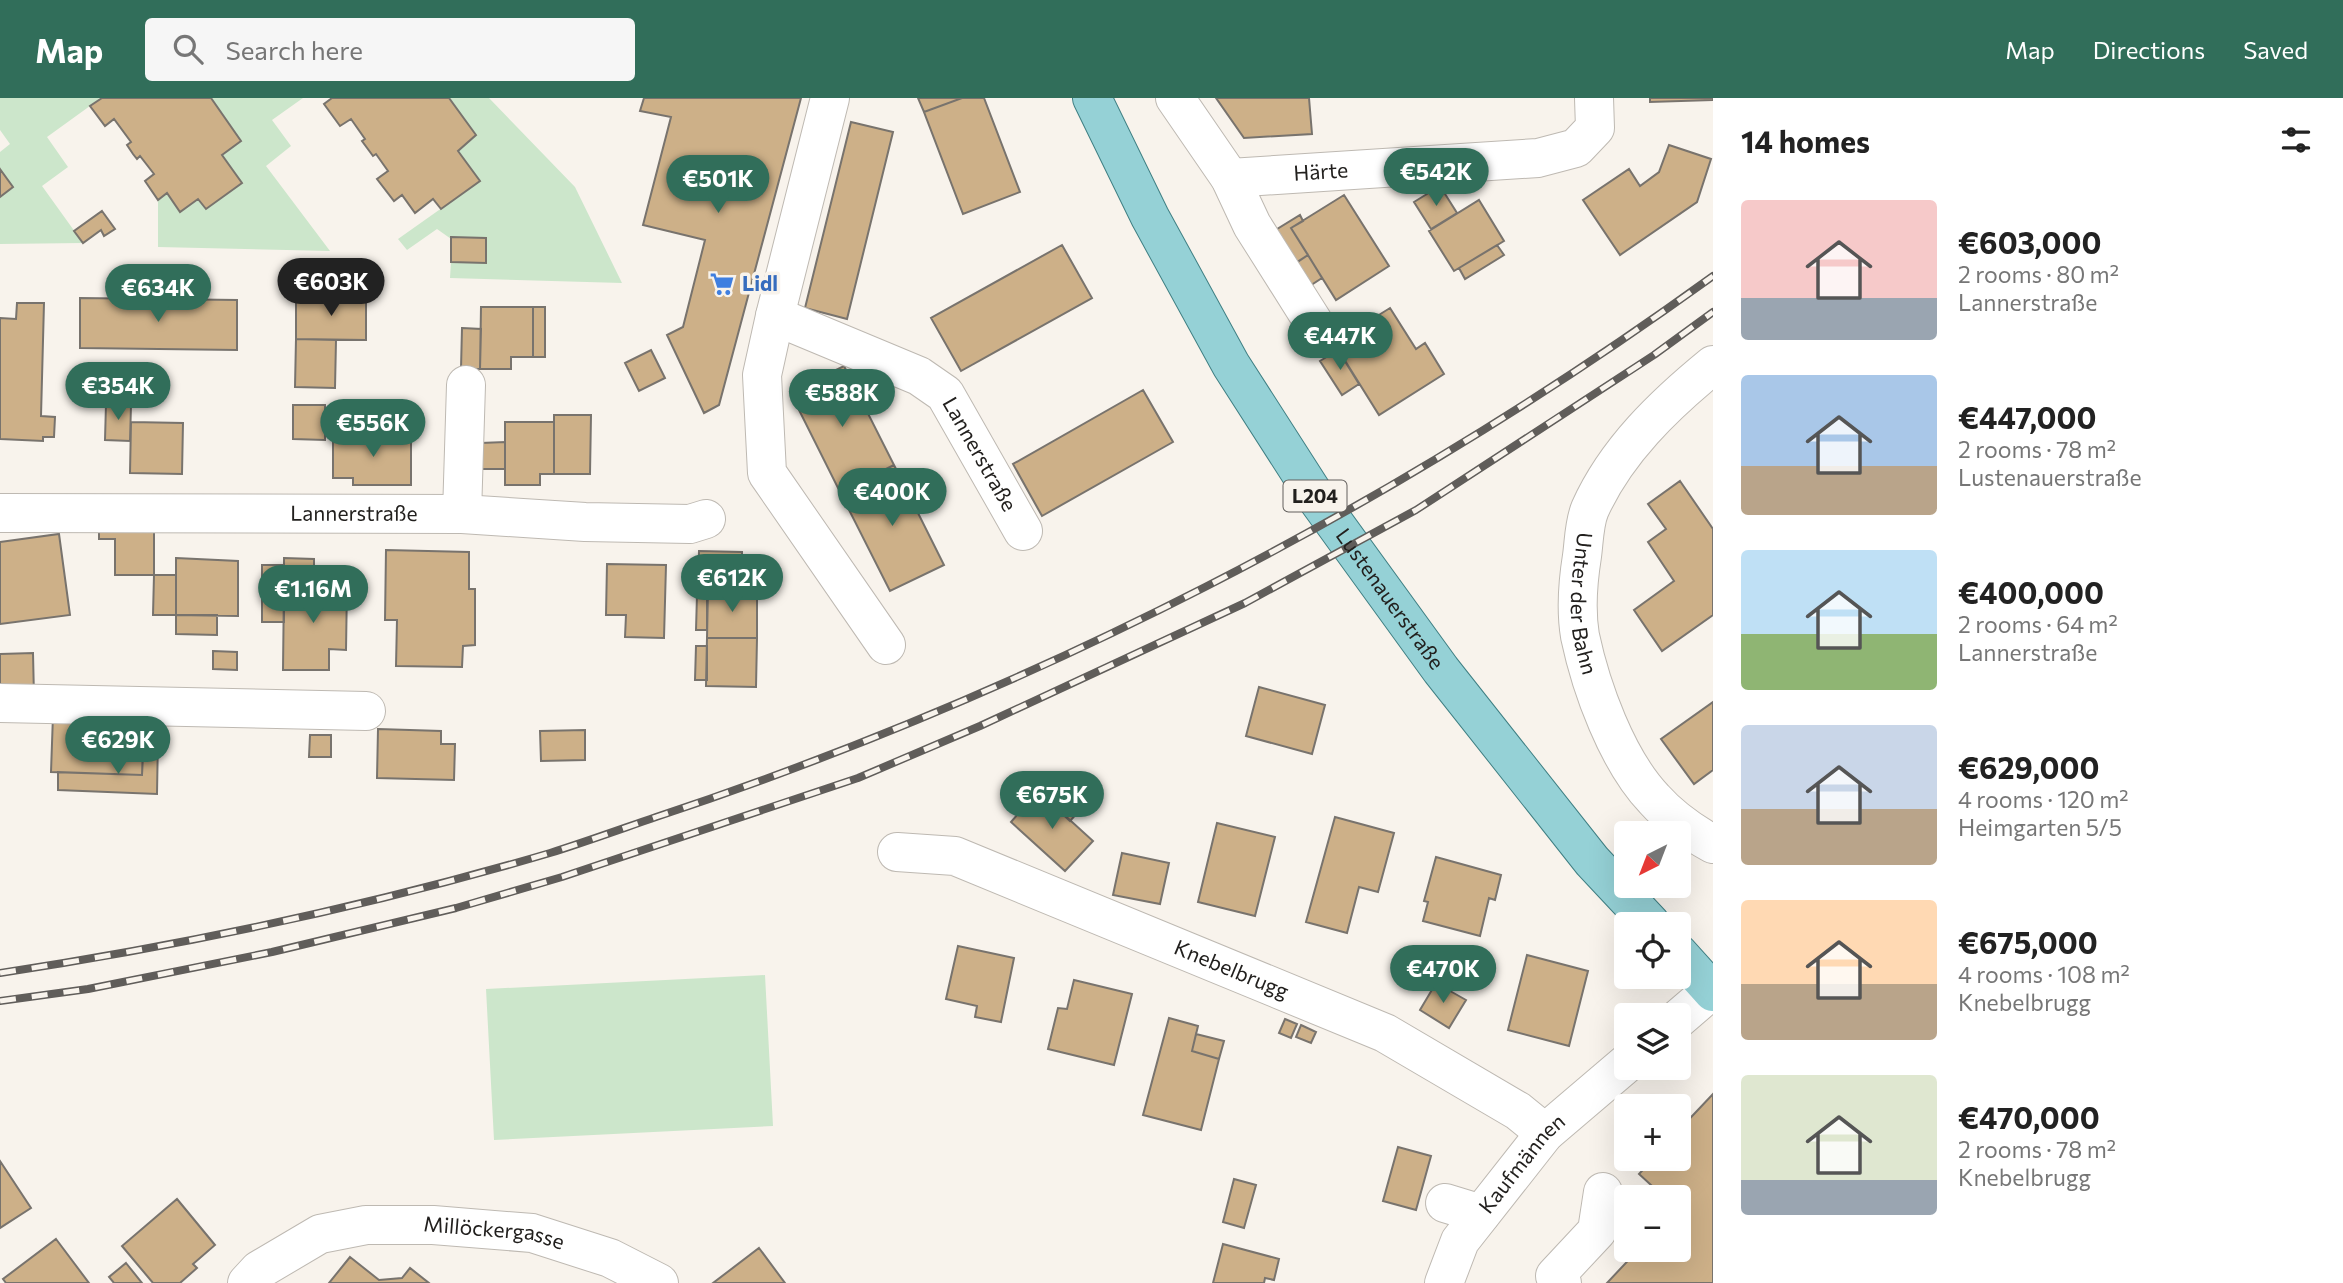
<!DOCTYPE html>
<meta charset="utf-8">
<style>
body{margin:0;font-family:Commissioner,sans-serif;background:#f6f6f6;color:#222;height:100vh;display:flex;flex-direction:column;font-size:26px;white-space:nowrap}
*{box-sizing:border-box;margin:0}
p{font-size:23px;color:#767676}
.icon{flex:none;width:38px;height:38px;fill:none;stroke:currentColor;stroke-width:2;stroke-linecap:round;stroke-linejoin:round}
.map{position:relative;flex:1;overflow:hidden}
.details{display:flex;flex-direction:column;background:#fff;width:630px}
.details>*{flex:none}
.needle{width:46px;rotate:222deg}
.fabs{position:absolute;left:1614px;top:723px;display:grid;gap:14px}
.fabs a{display:grid;place-items:center;width:77px;height:77px;border-radius:7px;background:#fff;box-shadow:0 7px 28px #0002;font-size:35px}
.price{position:absolute;translate:-50% -60px;padding:0 16px;border-radius:24px;background:#316e5a;color:#fff;font-size:23px;line-height:46px;filter:drop-shadow(0 2px 4px #0008)}
.price::after{content:'';position:absolute;left:50%;top:42px;width:21px;height:16px;margin-left:-10px;background:inherit;clip-path:polygon(0 0,100% 0,50% 100%)}
.price.on{background:#222;color:#fff}
ul{padding:0;list-style:none}
li{display:flex;align-items:center;gap:21px;height:175px;padding:0 28px}
li span{display:grid;place-items:center;flex:none;width:196px;height:140px;border-radius:7px;color:#555}
li>.icon{margin-inline-start:auto}
span .icon{width:84px;height:84px;fill:#fffc;stroke-width:1}
li b{font-size:30px}
h2{display:flex;justify-content:space-between;align-items:center;height:84px;padding:0 28px;font-size:30px}
header{display:flex;align-items:center;gap:42px;box-sizing:border-box;height:98px;padding:0 35px;background:#316e5a;color:#fff}
header strong{font-size:33px}
nav{display:flex;gap:38px;margin-inline-start:auto;font-size:24px}
.search{width:490px;height:63px;background:#f6f6f6;display:flex;align-items:center;gap:18px;box-sizing:border-box;padding:0 24px;border-radius:7px;color:#767676;font-size:26px}
main{display:flex;flex:1;min-height:0}
.map>svg:first-child{display:block}
.green{fill:#cce6cb}
.building{fill:#cdb088;stroke:#78736d;stroke-width:2}
.lines{fill:none;stroke-linecap:round;stroke-linejoin:round}
.minor-casing{stroke:#beb9b2;stroke-width:40}
.major-casing{stroke:#3f7f83;stroke-width:40}
.minor{stroke:#fff;stroke-width:38}
.major{stroke:#95d1d6;stroke-width:38}
.rail-casing{stroke:#605d5a;stroke-width:8}
.rail{stroke:#f8f3ec;stroke-width:5;stroke-dasharray:16;stroke-linecap:butt}
.labels{text-anchor:middle;stroke-width:7;stroke-linejoin:round;paint-order:stroke}
.shield{fill:#f8f3ec;stroke:#625f5c;stroke-width:2}
.shield-label{font-size:19px;font-weight:bold;fill:#22201e}
.street-label{font-size:21px;fill:#22201e;stroke:#f8f3ec}
.shop-label{font-size:21px;font-weight:bold;fill:#366cbe;stroke:#f8f3ec;text-anchor:start}
</style>
<header>
<strong>Map</strong>
<div class="search"><svg class="icon" aria-label="search" viewBox="0 0 24 24"><circle cx="10" cy="10" r="6"/><path d="M15 15l6 6"/></svg>Search here</div>
<nav><a>Map</a><a>Directions</a><a>Saved</a></nav>
</header>
<main>
<div class="map">
<svg width="1713" height="1185" viewBox="0 0 1713 1185">
<rect width="100%" height="100%" fill="#f8f3ec"/>
<path class="green" d="M 0,0 L 101,0 L 47,39 L 68,69 L 42,88 L 83,145 L 0,146 L 0,99 L 13,89 L 0,71 L 0,54 L 10,46 L 0,32 Z
M 211,0 L 303,0 L 272,22 L 291,48 L 266,68 L 330,153 L 158,149 L 158,102 L 167,95 L 181,114 L 198,101 L 206,111 L 242,85 L 222,57 L 241,43 Z
M 449,0 L 489,0 L 575,89 L 622,185 L 450,180 L 451,164 L 485,165 L 437,131 L 407,152 L 398,141 L 480,83 L 458,53 L 476,37 Z
M 765,877 L 773,1028 L 494,1042 L 486,891 Z"/>
<path class="building" d="M 102,0 L 211,0 L 241,43 L 222,57 L 242,85 L 206,111 L 198,101 L 180,114 L 167,95 L 158,102 L 145,83 L 154,76 L 140,58 L 137,61 L 133,56 L 127,47 L 131,44 L 114,21 L 105,28 L 90,8 Z
M 332,0 L 449,0 L 476,37 L 458,53 L 480,83 L 441,111 L 433,101 L 415,115 L 402,97 L 394,103 L 377,81 L 388,73 L 376,56 L 373,58 L 362,43 L 365,41 L 351,21 L 340,28 L 324,6 Z
M 644,0 L 801,0 L 719,307 L 704,315 L 667,237 L 683,229 L 705,142 L 643,127 L 671,19 L 640,13 Z
M 918,0 L 962,0 L 924,14 Z
M 962,0 L 984,0 L 1020,94 L 963,116 L 924,14 Z
M 1216,0 L 1309,0 L 1312,36 L 1244,40 Z
M 1650,0 L 1713,0 L 1713,2 L 1650,4 Z
M 851,24 L 893,34 L 847,221 L 805,210 Z
M 1669,47 L 1711,61 L 1697,104 L 1620,157 L 1583,102 L 1629,71 L 1640,88 L 1659,74 Z
M 0,71 L 13,89 L 0,99 Z
M 1440,88 L 1457,115 L 1431,131 L 1414,104 Z
M 1344,97 L 1389,168 L 1336,202 L 1291,130 Z
M 1479,102 L 1504,143 L 1454,173 L 1429,133 Z
M 102,113 L 115,131 L 104,138 L 101,132 L 83,145 L 74,133 Z
M 1300,117 L 1303,123 L 1291,130 L 1308,157 L 1290,169 L 1269,136 Z
M 451,139 L 486,140 L 486,165 L 451,164 Z
M 1062,147 L 1092,200 L 961,273 L 931,220 Z
M 1497,147 L 1504,157 L 1465,181 L 1459,170 Z
M 1308,157 L 1322,180 L 1308,189 L 1294,166 Z
M 296,198 L 366,199 L 366,242 L 296,241 Z
M 80,200 L 237,202 L 237,252 L 80,250 Z
M 17,205 L 44,205 L 41,318 L 55,319 L 54,339 L 43,339 L 43,343 L 0,341 L 0,220 L 16,221 Z
M 481,209 L 533,209 L 533,259 L 511,259 L 511,271 L 480,271 Z
M 533,209 L 545,209 L 545,259 L 533,259 Z
M 1390,210 L 1416,251 L 1425,245 L 1444,276 L 1379,317 L 1334,245 Z
M 462,230 L 481,231 L 480,271 L 461,271 Z
M 296,241 L 336,242 L 335,290 L 295,289 Z
M 651,252 L 665,280 L 639,293 L 625,265 Z
M 1338,252 L 1359,286 L 1342,297 L 1320,263 Z
M 844,268 L 894,367 L 840,394 L 790,294 Z
M 1143,292 L 1173,344 L 1042,418 L 1013,366 Z
M 106,306 L 131,307 L 130,343 L 105,342 Z
M 293,307 L 325,307 L 325,342 L 293,341 Z
M 554,317 L 591,317 L 590,376 L 554,376 Z
M 131,324 L 183,325 L 182,376 L 130,375 Z
M 505,324 L 554,324 L 554,376 L 540,376 L 540,387 L 505,387 Z
M 341,327 L 380,327 L 380,336 L 341,336 Z
M 333,336 L 411,336 L 411,387 L 353,387 L 353,380 L 333,380 Z
M 505,344 L 505,371 L 481,371 L 481,345 Z
M 894,367 L 944,467 L 890,493 L 840,394 Z
M 1680,383 L 1713,431 L 1713,517 L 1662,553 L 1634,512 L 1674,483 L 1648,444 L 1666,431 L 1648,406 Z
M 99,429 L 154,429 L 154,477 L 115,477 L 115,441 L 99,441 Z
M 59,436 L 70,517 L 0,526 L 0,444 Z
M 386,452 L 469,454 L 469,491 L 475,491 L 475,547 L 463,548 L 462,569 L 396,568 L 397,522 L 385,522 Z
M 699,453 L 742,454 L 742,487 L 698,486 Z
M 176,460 L 238,463 L 238,518 L 176,517 Z
M 284,460 L 314,461 L 314,486 L 284,486 L 284,524 L 262,524 L 262,467 L 284,467 Z
M 607,466 L 666,467 L 664,540 L 625,539 L 626,517 L 606,517 Z
M 154,477 L 176,477 L 176,517 L 153,517 Z
M 284,486 L 347,487 L 346,552 L 329,551 L 329,572 L 283,572 Z
M 708,491 L 757,492 L 757,540 L 707,540 Z
M 697,497 L 707,497 L 707,532 L 696,532 Z
M 176,517 L 217,517 L 217,537 L 176,536 Z
M 707,540 L 757,540 L 756,589 L 706,588 Z
M 696,548 L 707,548 L 707,582 L 695,582 Z
M 213,553 L 237,554 L 237,572 L 213,571 Z
M 33,555 L 34,599 L 0,600 L 0,556 Z
M 1259,589 L 1325,607 L 1312,656 L 1246,638 Z
M 1713,604 L 1713,672 L 1694,686 L 1661,641 Z
M 53,617 L 144,620 L 142,677 L 51,674 Z
M 378,631 L 441,633 L 441,646 L 455,646 L 454,682 L 377,680 Z
M 585,632 L 585,662 L 541,663 L 540,633 Z
M 310,637 L 331,637 L 331,659 L 309,659 Z
M 144,638 L 158,638 L 157,696 L 58,692 L 58,674 L 142,677 Z
M 1055,675 L 1087,704 L 1070,723 L 1038,693 Z
M 1038,693 L 1093,743 L 1065,773 L 1011,724 Z
M 1335,719 L 1394,735 L 1378,794 L 1359,789 L 1347,835 L 1306,824 Z
M 1217,725 L 1275,739 L 1255,818 L 1198,804 Z
M 1122,755 L 1169,765 L 1160,806 L 1113,797 Z
M 1436,759 L 1501,777 L 1495,802 L 1489,800 L 1480,838 L 1423,823 L 1428,804 L 1424,803 Z
M 958,848 L 1014,860 L 1001,924 L 975,919 L 977,908 L 946,901 Z
M 1527,857 L 1588,873 L 1569,948 L 1508,932 Z
M 1074,882 L 1132,896 L 1114,967 L 1048,951 L 1058,910 L 1067,911 Z
M 1436,885 L 1466,902 L 1449,930 L 1420,912 Z
M 1169,920 L 1198,928 L 1192,953 L 1219,961 L 1201,1032 L 1143,1017 Z
M 1285,921 L 1297,926 L 1291,940 L 1279,935 Z
M 1301,927 L 1316,934 L 1311,945 L 1296,939 Z
M 1196,936 L 1224,943 L 1219,961 L 1192,953 Z
M 1713,996 L 1713,1185 L 1607,1185 L 1638,1152 L 1678,1152 L 1678,1099 L 1664,1099 L 1639,1076 L 1654,1060 L 1678,1060 L 1678,1033 Z
M 1398,1049 L 1431,1058 L 1416,1112 L 1383,1103 Z
M 0,1063 L 31,1110 L 0,1130 Z
M 1234,1081 L 1256,1087 L 1244,1130 L 1223,1124 Z
M 177,1101 L 215,1147 L 193,1166 L 197,1170 L 180,1185 L 153,1185 L 122,1148 Z
M 56,1141 L 89,1185 L 6,1185 L 3,1181 Z
M 1223,1146 L 1279,1161 L 1274,1182 L 1265,1180 L 1264,1185 L 1213,1185 Z
M 759,1150 L 785,1185 L 713,1185 Z
M 350,1159 L 379,1182 L 402,1180 L 410,1170 L 429,1185 L 329,1185 Z
M 126,1165 L 142,1185 L 114,1185 L 109,1179 Z"/>
<g class="lines">
<g class="minor-casing">
<g id="minor">
<path d="M 830,0 L 775,218 L 762,277 L 767,375 L 886,547"/>
<path d="M 1175,0 L 1230,80 L 1252,127 L 1317,230"/>
<path id="s1" d="M 1230,80 L 1538,60 L 1576,50 L 1595,30 L 1594,0"/>
<path id="s2" d="M 775,218 L 919,278 L 945,296 L 1023,433"/>
<path id="s3" d="M 1713,267 C 1664,307 1616,353 1590,411 C 1584,425 1584,444 1582,458 C 1578,483 1576,514 1580,538 C 1591,590 1617,662 1654,701 C 1671,720 1691,734 1713,746"/>
<path id="s4" d="M 0,415 L 462,416 L 585,424 L 690,426 L 706,421"/>
<path d="M 462,416 L 466,287"/>
<path d="M 0,605 L 366,613"/>
<path id="s5" d="M 897,754 L 955,758 L 1385,935 L 1518,1013 L 1545,1035"/>
<path d="M 1678,921 L 1713,891"/>
<path d="M 1445,1105 L 1481,1116"/>
<path id="s6" d="M 247,1185 L 259,1172 L 320,1136 L 366,1127 L 433,1127 L 532,1135 L 610,1160 L 659,1185"/>
<path id="s7" d="M 1444,1185 L 1460,1143 L 1545,1035 L 1626,966"/>
<path d="M 1562,1185 L 1555,1178 L 1597,1133 L 1603,1094"/>
</g>
</g>
<g class="major-casing">
<g id="major">
<path id="s8" d="M 1092,0 L 1150,119 L 1231,267 L 1317,401 L 1441,572 L 1592,763 L 1651,826"/>
<path d="M 1678,855 L 1713,894"/>
</g>
</g>
<use href="#minor" class="minor"/>
<use href="#major" class="major"/>
<g class="rail-casing">
<path id="rail" d="M 0,875 C 185,847 370,808 550,755 C 585,744 621,731 656,719 C 1033,594 1391,411 1713,178
M 0,903 L 88,891 L 272,854 L 456,810 L 562,779 L 858,680 L 980,628 L 1245,505 L 1416,412 L 1654,257 L 1713,214"/>
</g>
<use href="#rail" class="rail"/>
</g>
<defs>
<g id="supermarket-bare" transform="scale(1.89)"><path d="M-6-5.5h2.5l.6 2H6L4.5 2H-2.5L-4.4-4H-6ZM-1.5 3.2a1.3 1.3 0 1 0 .1 0ZM3 3.2a1.3 1.3 0 1 0 .1 0Z" fill="#3f7fe0" stroke="#f8f3ec" stroke-width="2.5" paint-order="stroke"/></g>
</defs>
<g fill-rule="evenodd">
<use href="#supermarket-bare" x="722" y="186"/>
</g>
<g class="labels">
<rect class="shield" x="1283.5" y="382.5" width="63" height="31" rx="5"/>
<g class="shield-label">
<text x="1315" y="405">L204</text>
</g>
<g class="street-label">
<text dy="7" stroke="none"><textPath href="#s1" startOffset="91">Härte</textPath></text>
<text dy="7" stroke="none"><textPath href="#s2" startOffset="257">Lannerstraße</textPath></text>
<text dy="7" stroke="none"><textPath href="#s4" startOffset="354">Lannerstraße</textPath></text>
<text dy="7" stroke="none"><textPath href="#s8" startOffset="584">Lustenauerstraße</textPath></text>
<text dy="7" stroke="none"><textPath href="#s3" startOffset="287">Unter der Bahn</textPath></text>
<text dy="7" stroke="none"><textPath href="#s5" startOffset="357">Knebelbrugg</textPath></text>
<text dy="7" stroke="none"><textPath href="#s7" startOffset="144">Kaufmännen</textPath></text>
<text dy="7" stroke="none"><textPath href="#s6" startOffset="264">Millöckergasse</textPath></text>
</g>
<g class="shop-label">
<text x="742" y="193">Lidl</text>
</g>
</g>
</svg>
<div class="fabs">
<a><svg class="needle" viewBox="-14 -14 28 28"><path d="M0-13l5 13h-10z" fill="#e53935"/><path d="M0 13l5-13h-10z" fill="#767676"/></svg></a>
<a><svg class="icon" aria-label="locate" viewBox="0 0 24 24"><circle cx="12" cy="12" r="6"/><path d="M12 2v4M12 18v4M2 12h4M18 12h4"/></svg></a>
<a><svg class="icon" aria-label="layers" viewBox="0 0 24 24"><path d="M12 4l9 5-9 5-9-5zM3 14l9 5 9-5"/></svg></a>
<a>+</a>
<a>−</a>
</div>
<b class="price" style="left:1436px;top:110px">€542K</b>
<b class="price" style="left:718px;top:117px">€501K</b>
<b class="price on" style="left:331px;top:220px">€603K</b>
<b class="price" style="left:158px;top:226px">€634K</b>
<b class="price" style="left:1340px;top:274px">€447K</b>
<b class="price" style="left:118px;top:324px">€354K</b>
<b class="price" style="left:842px;top:331px">€588K</b>
<b class="price" style="left:373px;top:361px">€556K</b>
<b class="price" style="left:892px;top:430px">€400K</b>
<b class="price" style="left:732px;top:516px">€612K</b>
<b class="price" style="left:313px;top:527px">€1.16M</b>
<b class="price" style="left:118px;top:678px">€629K</b>
<b class="price" style="left:1052px;top:733px">€675K</b>
<b class="price" style="left:1443px;top:907px">€470K</b>
</div>
<section class="details">
<h2>14 homes<svg class="icon" aria-label="filters" viewBox="0 0 24 24"><path d="M4 7h16M4 17h16"/><circle cx="9" cy="7" r="2"/><circle cx="15" cy="17" r="2"/></svg></h2>
<ul>
<li><span style="background:linear-gradient(#f6c9c9 70%,#9aa5b1 0)"><svg class="icon" aria-label="home" viewBox="0 0 24 24"><path d="M3 11l9-7 9 7M6 9v11h12V9"/></svg></span><div><b>€603,000</b><p>2 rooms · 80 m²</p><p>Lannerstraße</p></div></li>
<li><span style="background:linear-gradient(#a9c7e8 65%,#b9a48a 0)"><svg class="icon" aria-label="home" viewBox="0 0 24 24"><path d="M3 11l9-7 9 7M6 9v11h12V9"/></svg></span><div><b>€447,000</b><p>2 rooms · 78 m²</p><p>Lustenauerstraße</p></div></li>
<li><span style="background:linear-gradient(#bfe0f5 60%,#8fb573 0)"><svg class="icon" aria-label="home" viewBox="0 0 24 24"><path d="M3 11l9-7 9 7M6 9v11h12V9"/></svg></span><div><b>€400,000</b><p>2 rooms · 64 m²</p><p>Lannerstraße</p></div></li>
<li><span style="background:linear-gradient(#c9d6e8 60%,#b9a48a 0)"><svg class="icon" aria-label="home" viewBox="0 0 24 24"><path d="M3 11l9-7 9 7M6 9v11h12V9"/></svg></span><div><b>€629,000</b><p>4 rooms · 120 m²</p><p>Heimgarten 5/5</p></div></li>
<li><span style="background:linear-gradient(#ffd9b3 60%,#b9a48a 0)"><svg class="icon" aria-label="home" viewBox="0 0 24 24"><path d="M3 11l9-7 9 7M6 9v11h12V9"/></svg></span><div><b>€675,000</b><p>4 rooms · 108 m²</p><p>Knebelbrugg</p></div></li>
<li><span style="background:linear-gradient(#dfe7d0 75%,#9aa5b1 0)"><svg class="icon" aria-label="home" viewBox="0 0 24 24"><path d="M3 11l9-7 9 7M6 9v11h12V9"/></svg></span><div><b>€470,000</b><p>2 rooms · 78 m²</p><p>Knebelbrugg</p></div></li>
</ul>
</section>
</main>
